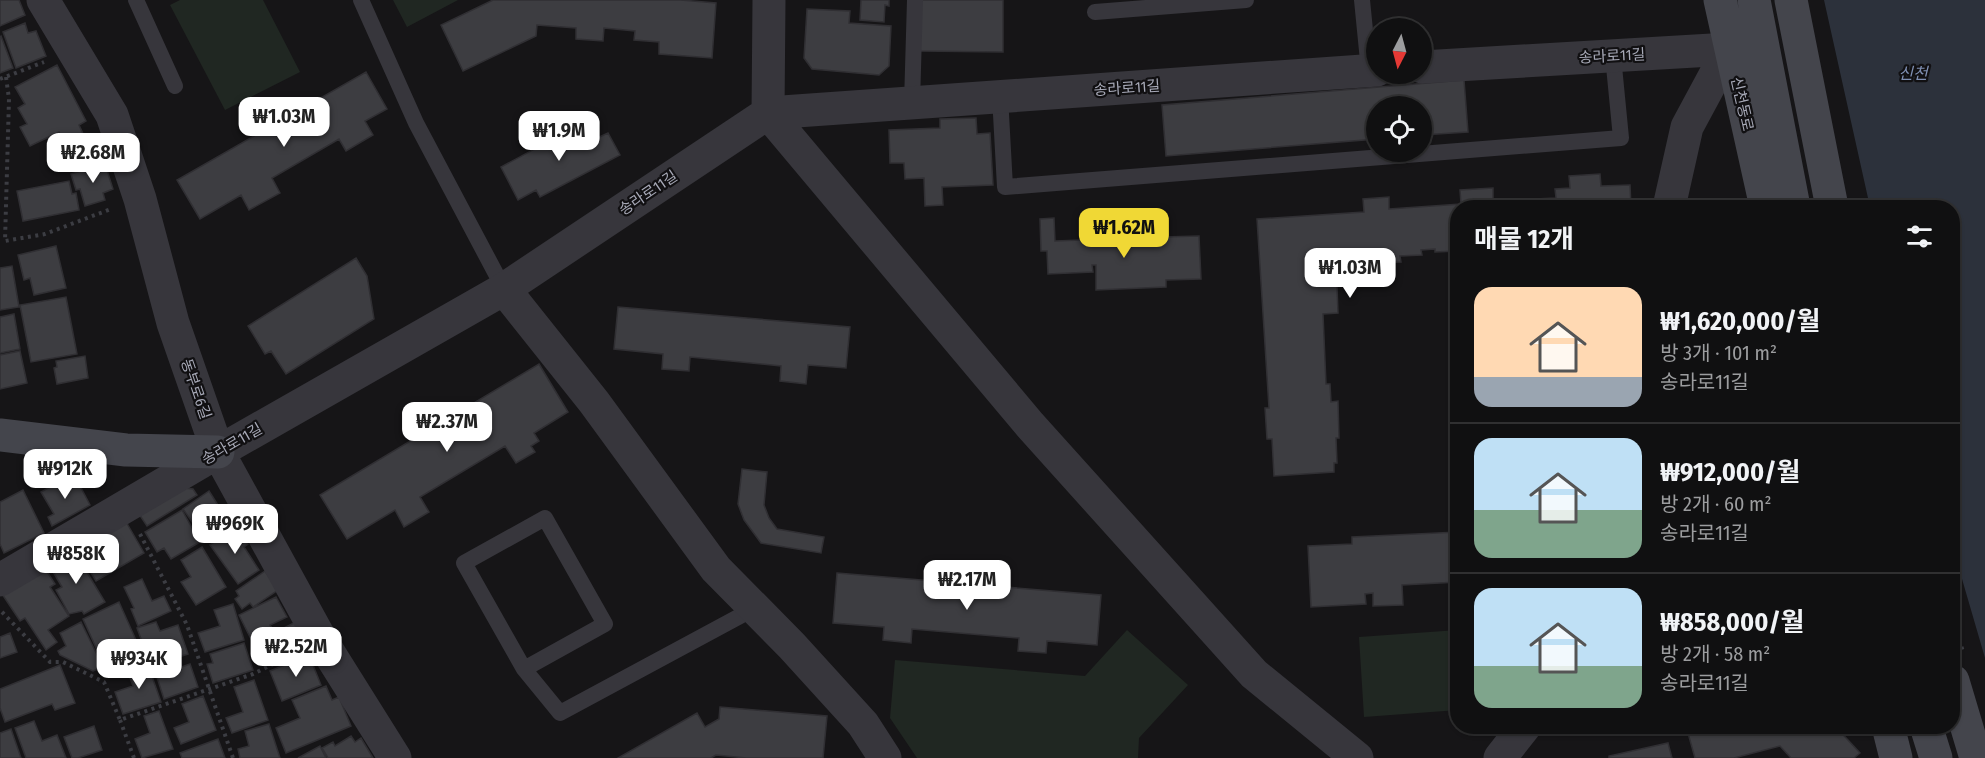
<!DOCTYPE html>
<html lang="ko">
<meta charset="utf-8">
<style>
body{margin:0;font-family:"Fira Sans Condensed","Noto Sans KR",sans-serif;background:#19191a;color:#f1f3f6;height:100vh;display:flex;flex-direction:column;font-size:22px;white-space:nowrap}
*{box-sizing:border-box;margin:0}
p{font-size:20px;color:#9c9d9f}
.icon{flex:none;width:33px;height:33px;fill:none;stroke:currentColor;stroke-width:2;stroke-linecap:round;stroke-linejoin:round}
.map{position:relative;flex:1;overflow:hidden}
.panel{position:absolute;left:1450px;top:200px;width:510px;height:534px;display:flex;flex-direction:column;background:#101011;border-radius:24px;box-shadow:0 2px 4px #0004,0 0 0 2px #303031}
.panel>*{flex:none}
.needle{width:39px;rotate:186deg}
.tools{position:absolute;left:1366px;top:18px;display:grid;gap:12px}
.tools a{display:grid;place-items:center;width:66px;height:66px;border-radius:50%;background:#101011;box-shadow:0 2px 4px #0004,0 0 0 2px #303031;font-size:30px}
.price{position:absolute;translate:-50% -51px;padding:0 14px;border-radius:12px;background:#fff;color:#222;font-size:20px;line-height:39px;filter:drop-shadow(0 2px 3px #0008)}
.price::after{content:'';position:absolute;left:50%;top:36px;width:18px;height:14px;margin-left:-9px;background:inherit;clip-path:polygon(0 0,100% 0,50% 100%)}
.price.current{background:#f0d835;color:#111}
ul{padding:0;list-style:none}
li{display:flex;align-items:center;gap:18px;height:150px;padding:0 24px}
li+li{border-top:2px solid #303031}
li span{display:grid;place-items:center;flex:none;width:168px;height:120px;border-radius:18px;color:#555}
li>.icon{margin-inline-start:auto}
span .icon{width:72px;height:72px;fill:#fffc;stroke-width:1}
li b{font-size:26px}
h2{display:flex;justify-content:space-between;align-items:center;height:72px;padding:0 24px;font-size:26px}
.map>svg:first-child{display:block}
.green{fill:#202722}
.water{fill:#2c313b}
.building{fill:#3d3d41;stroke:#302f33;stroke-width:1.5}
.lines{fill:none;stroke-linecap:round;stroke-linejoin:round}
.path{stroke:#3c3d43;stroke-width:4;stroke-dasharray:3 4.5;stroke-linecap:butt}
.lane{stroke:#37363c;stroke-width:16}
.street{stroke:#37363c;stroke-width:33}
.secondary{stroke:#44454c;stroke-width:33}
.labels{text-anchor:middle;stroke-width:4.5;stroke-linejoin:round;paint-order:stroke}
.street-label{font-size:15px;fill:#a7a9b7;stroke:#111012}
.water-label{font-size:16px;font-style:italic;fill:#7f8fb2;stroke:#111012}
</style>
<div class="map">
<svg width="1985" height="758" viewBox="0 0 1985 758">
<rect width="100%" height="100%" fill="#161517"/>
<path class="green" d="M 180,0 L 263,0 L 300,72 L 225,110 L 170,5 Z
M 393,0 L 458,0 L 407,27 Z
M 1127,630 L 1188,685 L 1139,738 L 1138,758 L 917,758 L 890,718 L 895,660 L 1085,676 Z
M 1458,630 L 1458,710 L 1364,717 L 1359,637 Z"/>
<path class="water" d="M 1824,0 L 1985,0 L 1985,658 L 1953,548 L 1953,207 L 1870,207 Z"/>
<path class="building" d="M 0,0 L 19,0 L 25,15 L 0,26 Z
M 493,0 L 681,0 L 716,3 L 712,58 L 659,54 L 659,42 L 634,40 L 635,31 L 604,28 L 603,41 L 576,39 L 576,28 L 537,25 L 536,36 L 463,71 L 441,25 Z
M 861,0 L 889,0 L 889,6 L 885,5 L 884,22 L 860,20 Z
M 920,0 L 1003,0 L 1003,52 L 920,51 Z
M 807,9 L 850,11 L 849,23 L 891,26 L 889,66 L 879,75 L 812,69 L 804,58 Z
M 25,23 L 28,33 L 36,31 L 46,56 L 16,68 L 3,32 Z
M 1,36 L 13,68 L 0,73 L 0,37 Z
M 57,65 L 86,121 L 79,125 L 85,138 L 67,147 L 59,132 L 30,146 L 20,127 L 27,124 L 18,108 L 25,104 L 15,87 Z
M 366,72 L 387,109 L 365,121 L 373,135 L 346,151 L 339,139 L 272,178 L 280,193 L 249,210 L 241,195 L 200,219 L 177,180 Z
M 1464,80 L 1468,132 L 1422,135 L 1422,106 L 1377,106 L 1377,139 L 1166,156 L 1162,105 Z
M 976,118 L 977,134 L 990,133 L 993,185 L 942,187 L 943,205 L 925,206 L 924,178 L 905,179 L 904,163 L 890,163 L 889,130 L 940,128 L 940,119 Z
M 585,122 L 595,139 L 608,133 L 620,155 L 540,197 L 536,190 L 518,200 L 501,167 Z
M 105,164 L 113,189 L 103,193 L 105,200 L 85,206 L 80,189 L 76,190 L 71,174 Z
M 1600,174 L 1601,186 L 1630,185 L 1631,207 L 1458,207 L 1458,251 L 1435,252 L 1435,249 L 1421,250 L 1422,255 L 1400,256 L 1401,262 L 1357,264 L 1356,259 L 1336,260 L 1338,313 L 1323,314 L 1326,384 L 1330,384 L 1331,402 L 1338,401 L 1339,438 L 1336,438 L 1337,463 L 1334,463 L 1334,472 L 1274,476 L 1272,439 L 1267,439 L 1265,408 L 1269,408 L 1257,219 L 1364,212 L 1363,199 L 1389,197 L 1389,209 L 1461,204 L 1460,190 L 1493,188 L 1493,201 L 1556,198 L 1555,189 L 1570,188 L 1569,176 Z
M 69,181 L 72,194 L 76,193 L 79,210 L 23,221 L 17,191 Z
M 1054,218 L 1055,241 L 1134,238 L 1134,233 L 1162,232 L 1162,237 L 1199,236 L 1201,279 L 1166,280 L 1166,287 L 1096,290 L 1096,265 L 1092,265 L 1093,272 L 1048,274 L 1047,251 L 1041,251 L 1040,219 Z
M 56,246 L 66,288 L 34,295 L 30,278 L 24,280 L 18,255 Z
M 356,258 L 367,276 L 374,319 L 286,374 L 271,351 L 265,354 L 248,326 Z
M 12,266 L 19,307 L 0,310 L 0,268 Z
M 66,297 L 77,354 L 31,362 L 20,305 Z
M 618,307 L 850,327 L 846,368 L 808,365 L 806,384 L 780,381 L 781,366 L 690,357 L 689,371 L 662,369 L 663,354 L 614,349 Z
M 14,314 L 20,349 L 0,353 L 0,317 Z
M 20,351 L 27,383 L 0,389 L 0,355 Z
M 85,356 L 88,378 L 57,384 L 54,368 L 57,367 L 56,361 Z
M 539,364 L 568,412 L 534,433 L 539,441 L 531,446 L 535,452 L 516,463 L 505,446 L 420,497 L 429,512 L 404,527 L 395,510 L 347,539 L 320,495 Z
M 742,469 L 767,472 L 764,505 L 769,518 L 777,529 L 824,537 L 821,553 L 761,543 L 744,520 L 738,504 Z
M 68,477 L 78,482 L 90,505 L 52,526 L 48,517 L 54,514 L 41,492 Z
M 175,487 L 193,489 L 197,495 L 147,526 L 137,511 Z
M 23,490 L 44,533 L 4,553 L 0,544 L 0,502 Z
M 209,491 L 230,524 L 208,539 L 203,531 L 200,533 L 183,509 Z
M 182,510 L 200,542 L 171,559 L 164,548 L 157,552 L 145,532 Z
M 125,520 L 144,553 L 96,581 L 82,558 L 85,556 L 78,543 Z
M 237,527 L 248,544 L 244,547 L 259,570 L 238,584 L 210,545 Z
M 1458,532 L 1458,582 L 1402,585 L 1403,605 L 1373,606 L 1373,593 L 1365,594 L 1366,604 L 1311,607 L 1308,546 L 1352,544 L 1352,537 Z
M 202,547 L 226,587 L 196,605 L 181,582 L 191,577 L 181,560 Z
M 74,551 L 105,602 L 84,614 L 82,611 L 69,614 L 56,590 L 62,587 L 49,565 Z
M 44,567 L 55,584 L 50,587 L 69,616 L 48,630 L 57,642 L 46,650 L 25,618 L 20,621 L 2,594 Z
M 265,571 L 278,590 L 253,607 L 250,603 L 242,609 L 235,599 L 239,596 L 236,591 Z
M 837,573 L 1101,595 L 1097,645 L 1047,641 L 1046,653 L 1018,651 L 1019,638 L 912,629 L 911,643 L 883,640 L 884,627 L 833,623 Z
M 142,579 L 152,601 L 164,596 L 171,611 L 138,626 L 131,609 L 134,608 L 124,587 Z
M 276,597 L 287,617 L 270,625 L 272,628 L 251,639 L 239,615 Z
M 119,602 L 144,658 L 108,674 L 83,619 Z
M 233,604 L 244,640 L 205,652 L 198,633 L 220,626 L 214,610 Z
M 298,621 L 308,640 L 262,663 L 253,643 Z
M 81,622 L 103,667 L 93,671 L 60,655 L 58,651 L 66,646 L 60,633 Z
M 156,622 L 160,631 L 178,625 L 188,654 L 151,666 L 137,628 Z
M 10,633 L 17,652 L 0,658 L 0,637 Z
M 244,643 L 253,670 L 213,683 L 207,664 L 213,663 L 210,654 Z
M 309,655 L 321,685 L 282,701 L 270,671 Z
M 174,661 L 176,669 L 190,664 L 198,687 L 164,699 L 154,668 Z
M 147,662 L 161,702 L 123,714 L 115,692 L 133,686 L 127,670 Z
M 60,665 L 75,703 L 55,710 L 52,704 L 5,722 L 0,708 L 0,689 Z
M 254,680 L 268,720 L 232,733 L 226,718 L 243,712 L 234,687 Z
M 326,686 L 332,700 L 339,697 L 351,726 L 286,753 L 276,728 L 300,718 L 292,700 Z
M 203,696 L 216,730 L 181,744 L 174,728 L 189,722 L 182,704 Z
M 720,707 L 827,716 L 823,758 L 746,758 L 716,755 L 711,758 L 618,758 L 697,713 L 705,727 L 719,719 Z
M 159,711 L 173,749 L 142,758 L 135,739 L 150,733 L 144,716 Z
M 34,721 L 42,741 L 57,735 L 66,758 L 26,758 L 15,728 Z
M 269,724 L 280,758 L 240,758 L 238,749 L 249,746 L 245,731 Z
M 94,726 L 102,750 L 78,758 L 72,758 L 64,737 Z
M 1686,726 L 1835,726 L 1860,753 L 1854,758 L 1791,758 L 1780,746 L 1734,758 L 1695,758 Z
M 11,729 L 21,758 L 0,758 L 0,733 Z
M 351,736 L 355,742 L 361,738 L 373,758 L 328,758 L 322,748 L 333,742 L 335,746 Z
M 218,739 L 225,758 L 182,758 L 180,753 Z
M 1668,743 L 1672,758 L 1609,758 L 1609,756 Z
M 320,746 L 326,758 L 298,758 Z"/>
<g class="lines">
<path class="path" d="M 6,77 L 9,99 L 5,241 L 45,234 L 111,209
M 0,79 L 44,62
M 140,534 L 187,625 L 233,758
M 2,612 L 50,662 L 63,662 L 104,682 L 120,720 L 253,674 L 291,655
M 1953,618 L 1963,652
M 120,720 L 134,758"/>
<path class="lane" d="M 136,0 L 175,86
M 361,0 L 416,123 L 504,289
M 1362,0 L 1369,71
M 1095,12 L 1246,0
M 1000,96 L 1005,187 L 1621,138 L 1613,56
M 912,103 L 915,0
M 524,669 L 605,624 L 545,518 L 464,563 L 524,669 L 560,713 L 755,608"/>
<path class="street" d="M 43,0 L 112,115 L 140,199 L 173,323 L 218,452 L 321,640 L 395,758
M 1422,67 L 1729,49
M 768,113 L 1030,425 L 1254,674 L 1357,758
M 768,113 L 769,0
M 1669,207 L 1687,127 L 1729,49
M 504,289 L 594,402 L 716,569 L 792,646 L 863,724 L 885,758
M 0,580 L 218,452 L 504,289 L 768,113 L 1377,70
M 1500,758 L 1525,726"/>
<path class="secondary" d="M 1720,0 L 1766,207
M 1754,0 L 1794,207
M 1791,0 L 1832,207
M 0,435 L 126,450 L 218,452
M 1953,681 L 1976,758
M 1888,726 L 1896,758
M 1926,726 L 1936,758"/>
</g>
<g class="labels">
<g class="street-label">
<text transform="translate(1612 56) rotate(-3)" y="5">송라로11길</text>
<text transform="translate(1127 88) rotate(-4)" y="5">송라로11길</text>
<text transform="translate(1742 104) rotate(77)" y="5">신천동로</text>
<text transform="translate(648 193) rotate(-34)" y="5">송라로11길</text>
<text transform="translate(196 389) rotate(71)" y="5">동부로6길</text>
<text transform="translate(232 444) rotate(-30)" y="5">송라로11길</text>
</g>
<g class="water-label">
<text x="1913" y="79">신천</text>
</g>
</g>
</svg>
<div class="tools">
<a><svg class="needle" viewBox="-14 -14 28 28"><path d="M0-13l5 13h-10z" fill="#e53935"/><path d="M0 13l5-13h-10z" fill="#9c9d9f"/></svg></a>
<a><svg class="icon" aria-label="locate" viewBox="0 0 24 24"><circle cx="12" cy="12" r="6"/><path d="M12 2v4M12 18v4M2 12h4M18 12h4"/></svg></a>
</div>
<b class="price" style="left:284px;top:148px">₩1.03M</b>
<b class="price" style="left:559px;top:162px">₩1.9M</b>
<b class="price" style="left:93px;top:184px">₩2.68M</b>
<b class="price current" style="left:1124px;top:259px">₩1.62M</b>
<b class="price" style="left:1350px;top:299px">₩1.03M</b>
<b class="price" style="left:447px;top:453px">₩2.37M</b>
<b class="price" style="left:65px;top:500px">₩912K</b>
<b class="price" style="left:235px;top:555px">₩969K</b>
<b class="price" style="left:76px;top:585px">₩858K</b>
<b class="price" style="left:967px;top:611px">₩2.17M</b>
<b class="price" style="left:296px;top:678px">₩2.52M</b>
<b class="price" style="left:139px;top:690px">₩934K</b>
<section class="panel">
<h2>매물 12개<svg class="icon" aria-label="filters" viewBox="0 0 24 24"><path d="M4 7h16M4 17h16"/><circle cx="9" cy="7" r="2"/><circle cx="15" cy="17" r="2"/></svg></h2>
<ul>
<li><span style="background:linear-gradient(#ffd9b3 75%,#9aa5b1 0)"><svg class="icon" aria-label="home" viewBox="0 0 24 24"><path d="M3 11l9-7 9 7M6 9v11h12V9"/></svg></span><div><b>₩1,620,000/월</b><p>방 3개 · 101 m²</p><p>송라로11길</p></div></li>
<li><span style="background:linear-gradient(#bfe0f5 60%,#7fa58c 0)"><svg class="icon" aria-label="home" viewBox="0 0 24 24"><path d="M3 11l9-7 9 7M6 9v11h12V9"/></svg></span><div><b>₩912,000/월</b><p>방 2개 · 60 m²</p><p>송라로11길</p></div></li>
<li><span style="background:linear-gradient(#bfe0f5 65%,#7fa58c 0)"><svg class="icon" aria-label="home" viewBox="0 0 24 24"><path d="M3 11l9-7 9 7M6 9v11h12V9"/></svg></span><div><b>₩858,000/월</b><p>방 2개 · 58 m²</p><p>송라로11길</p></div></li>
</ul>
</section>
</div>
